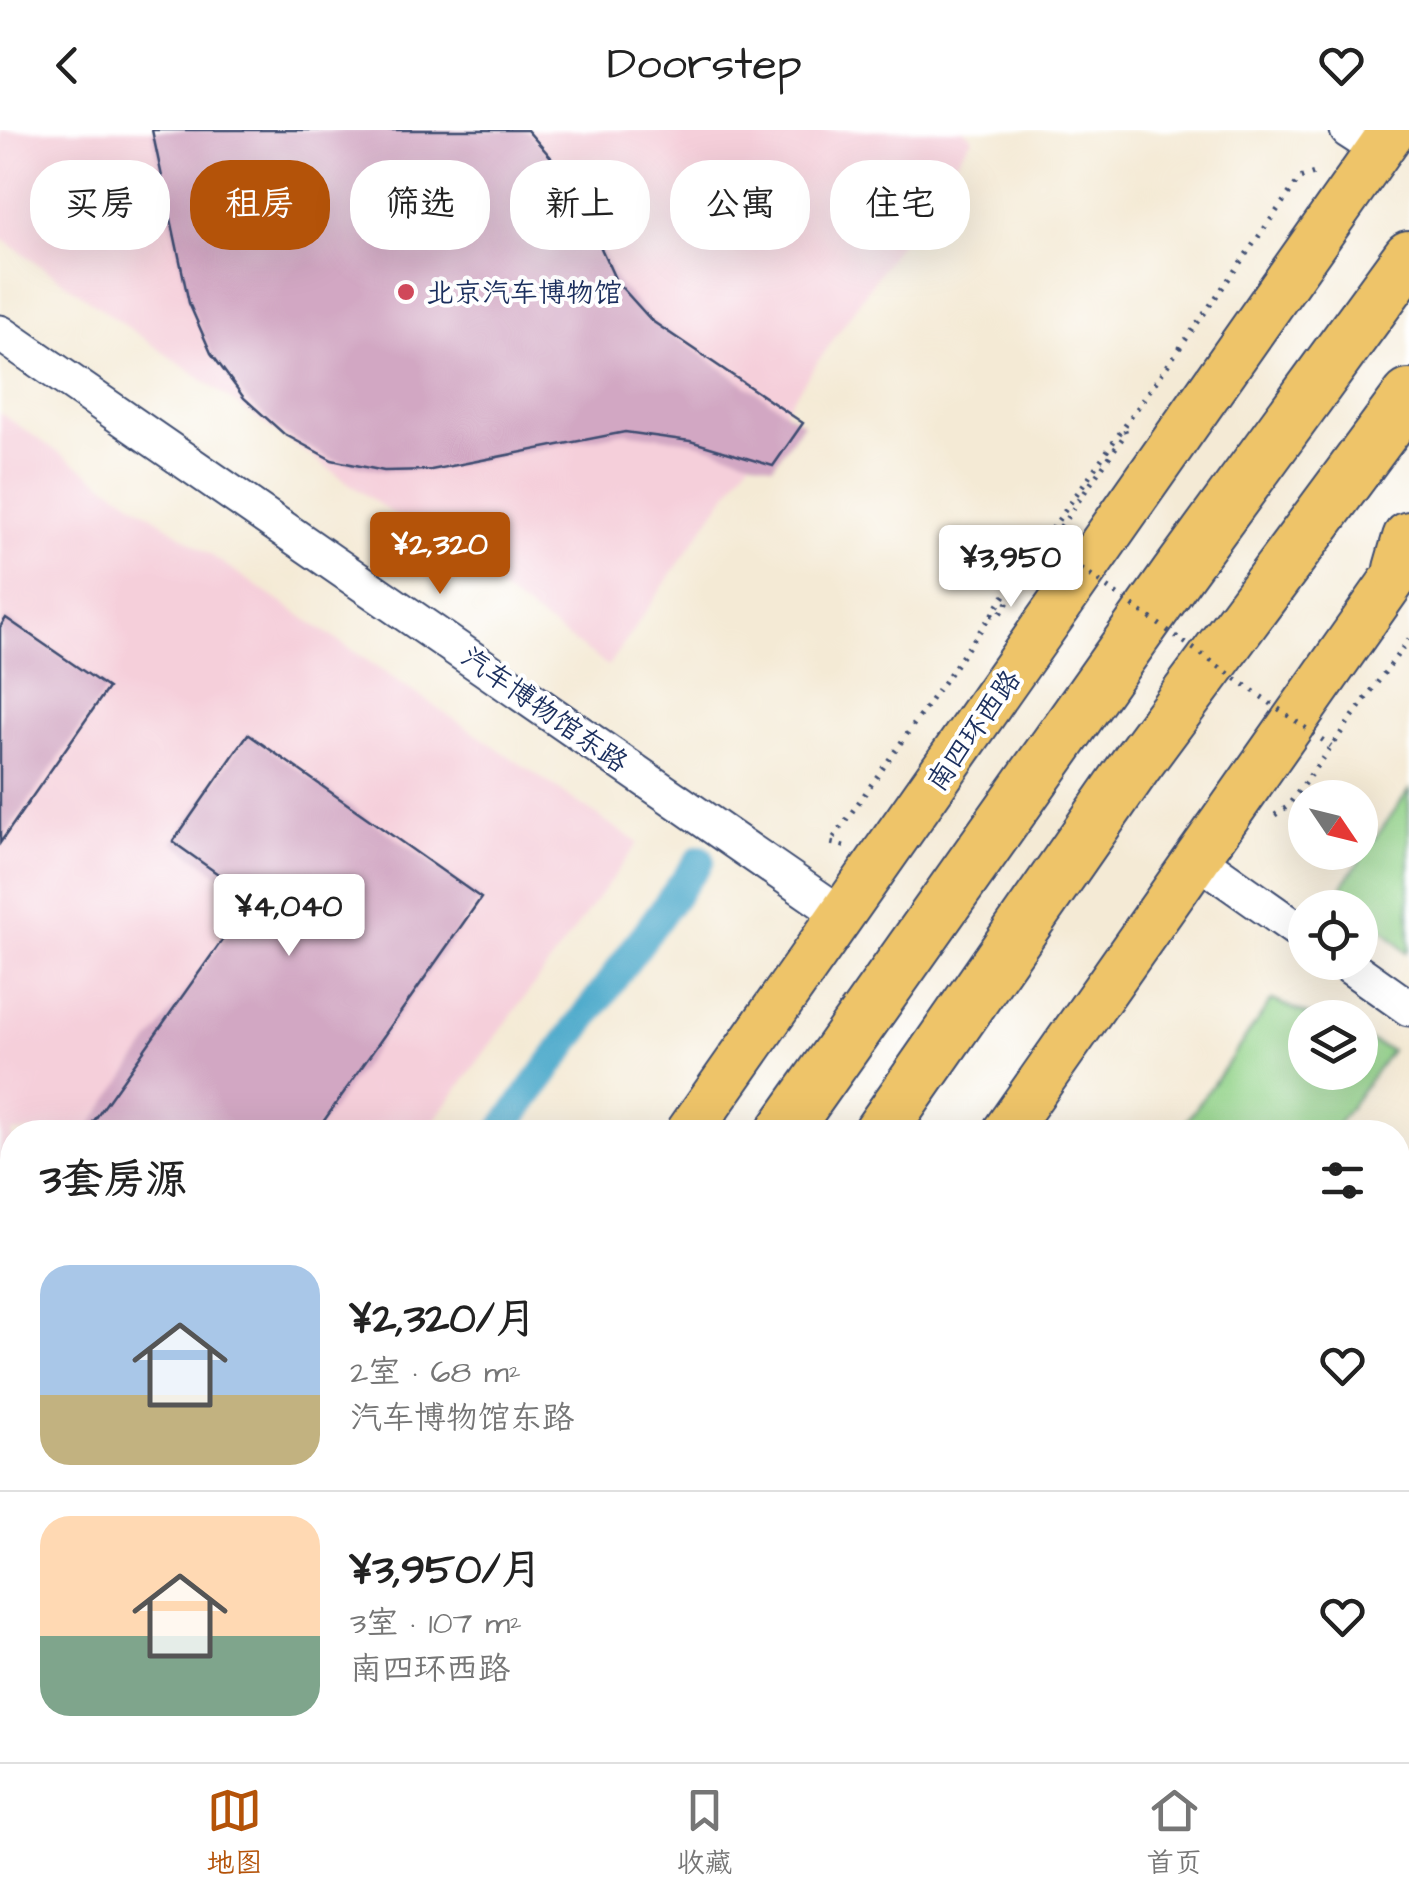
<!DOCTYPE html>
<html lang="zh">
<meta charset="utf-8">
<style>
body{margin:0;font-family:"Architects Daughter","LXGW WenKai TC",sans-serif;background:#f6f6f6;color:#222;height:100vh;display:flex;flex-direction:column;font-size:38px;white-space:nowrap}
*{box-sizing:border-box;margin:0}
p{font-size:32px;color:#767676}
.icon{flex:none;width:55px;height:55px;fill:none;stroke:currentColor;stroke-width:2;stroke-linecap:round;stroke-linejoin:round}
.map{position:relative;flex:1;overflow:hidden}
.drawer{position:absolute;left:0px;top:990px;width:1410px;height:642px;display:flex;flex-direction:column;background:#fff;border-radius:40px 40px 0 0;box-shadow:0 10px 40px #0002}
.drawer>*{flex:none}
.top-card{position:absolute;left:30px;top:30px;width:1350px;height:90px;display:flex;gap:20px}
.needle{width:65px;rotate:125deg}
.fabs{position:absolute;left:1288px;top:650px;display:grid;gap:20px}
.fabs a{display:grid;place-items:center;width:90px;height:90px;border-radius:50%;background:#fff;box-shadow:0 10px 40px #0002;font-size:50px}
.price{position:absolute;translate:-50% -85px;padding:0 22px;border-radius:10px;background:#fff;color:#222;font-size:32px;line-height:65px;filter:drop-shadow(0 2px 5px #0008)}
.price::after{content:'';position:absolute;left:50%;top:60px;width:30px;height:22px;margin-left:-15px;background:inherit;clip-path:polygon(0 0,100% 0,50% 100%)}
.price.selected{background:#b45309;color:#fff}
ul{padding:0;list-style:none}
li{display:flex;align-items:center;gap:30px;height:250px;padding:0 40px}
li+li{border-top:2px solid #e0e0e0}
li span{display:grid;place-items:center;flex:none;width:280px;height:200px;border-radius:30px;color:#555}
li>.icon{margin-inline-start:auto}
span .icon{width:120px;height:120px;fill:#fffc;stroke-width:1}
li b{font-size:42px}
h2{display:flex;justify-content:space-between;align-items:center;height:120px;padding:0 40px;font-size:42px}
.pill{padding:0 35px;border-radius:40px;background:#fff;box-shadow:0 10px 40px #0002;font-size:35px;line-height:90px}
.pill.selected{background:#b45309;color:#fff}
header{display:flex;justify-content:space-between;align-items:center;height:130px;padding:0 40px;background:#fff;font-size:45px;font-weight:600}
.tab-bar{display:flex;justify-content:space-around;align-items:center;height:140px;border-top:2px solid #e0e0e0;background:#fff;font-size:28px;color:#767676}
.tab-bar a{display:grid;justify-items:center;gap:5px}
.tab-bar .selected{color:#b45309}
.map>svg:first-child{display:block}
.built{fill:#f5cfda}
.green{fill:#93d389;stroke:#578174;stroke-width:2.5}
.lines{fill:none;stroke-linecap:round;stroke-linejoin:round}
.canal{stroke:#4ca9ca;stroke-width:30}
.building{fill:#d2a7c3}
.minor-casing{stroke:#3c4b70;stroke-width:39}
.major-casing{stroke:#3c4b70;stroke-width:49}
.highway-casing{stroke:#3c4b70;stroke-width:56}
.path{stroke:#3c4b70;stroke-width:5;stroke-dasharray:2.5 8;stroke-linecap:butt}
.minor{stroke:#fff;stroke-width:35}
.major{stroke:#eec469;stroke-width:45}
.highway{stroke:#eec469;stroke-width:52}
.path-bridge{stroke:#3c4b70;stroke-width:5;stroke-dasharray:2.5 8;stroke-linecap:butt}
.poi-dot{fill:#d1495b;stroke:#fff;stroke-width:4}
.labels{text-anchor:middle;stroke-width:8;stroke-linejoin:round;paint-order:stroke}
.poi-label{font-size:28px;fill:#1b2f5e;stroke:#fff;text-anchor:start}
.street-label{font-size:28px;fill:#1b2f5e;stroke:#fff}
</style>
<header><svg class="icon" aria-label="back" viewBox="0 0 24 24"><path d="M15 5l-7 7 7 7"/></svg>Doorstep<svg class="icon" aria-label="heart" viewBox="0 0 24 24"><path d="M12 20l-8-8c-3-5 5-10 8-4 3-6 11-1 8 4z"/></svg></header>
<div class="map">
<svg width="1409" height="1632" viewBox="0 0 1409 1632">
<rect width="100%" height="100%" fill="#fff"/>
<filter id="ink" filterUnits="userSpaceOnUse"><feTurbulence type="fractalNoise" baseFrequency=".01" numOctaves="2"/><feDisplacementMap in="SourceGraphic" scale="20" xChannelSelector="R" yChannelSelector="G"/><feConvolveMatrix kernelMatrix="1 2 1 2 8 2 1 2 1" color-interpolation-filters="sRGB"/></filter>
<filter id="wash" filterUnits="userSpaceOnUse"><feTurbulence type="fractalNoise" baseFrequency=".0048" numOctaves="4" result="noise"/><feDisplacementMap in="SourceGraphic" scale="40" xChannelSelector="R" yChannelSelector="G"/><feGaussianBlur stdDeviation="2.25" result="paint"/><feColorMatrix in="noise" values="0 0 0 0 0 0 0 0 0 0 0 0 0 0 0 0 0 1.4 0 .05"/><feComposite in="paint" operator="in"/></filter>
<g filter="url(#wash)">
<rect width="100%" height="100%" fill="#f4ead5"/>
<path class="built" d="M 0,0 L 963,0 L 973,7 L 608,536 L 0,107 Z
M 0,283 L 638,713 L 426,1002 L 12,1002 L 12,1291 L 0,1282 Z"/>
<path class="green" d="M 1409,660 L 1409,819 L 1406,823 L 1342,756 Z
M 1272,870 L 1314,887 L 1305,888 L 1305,942 L 1360,942 L 1360,907 L 1391,920 L 1332,1002 L 1179,1002 Z
M 744,1620 L 891,1620 L 882,1632 L 736,1632 Z"/>
<g class="lines">
<path class="canal" d="M 501,1002 L 700,730
M 45,1632 L 54,1620"/>
</g>
<g id="blocks">
<path class="building" d="M 152,0 L 527,0 L 569,48 L 616,151 L 652,191 L 803,293 L 773,336 L 690,311 L 625,302 L 431,340 L 384,341 L 332,330 L 284,304 L 244,268 L 211,223 L 189,173 Z
M 6,488 L 108,558 L 0,713 L 0,497 Z
M 248,604 L 481,768 L 316,1002 L 86,1002 L 252,768 L 173,712 Z"/>
</g>
</g>
<g filter="url(#ink)">
<use href="#blocks" fill-opacity="0" stroke="#3c4b70" stroke-width="2.5"/>
<g class="lines">
<g class="minor-casing">
<path id="minor" d="M 1348,0 L 1379,20
M 0,203 L 842,785
M 1197,729 L 1305,805
M 1344,832 L 1409,878
M 0,1378 L 12,1387"/>
</g>
<g class="major-casing">
<path id="major" d="M 689,1002 L 1393,0
M 1005,1002 L 1409,427
M 235,1632 L 244,1620
M 559,1632 L 567,1620"/>
</g>
<g class="highway-casing">
<path id="highway" d="M 1400,439 L 1409,408
M 783,1002 L 1177,445 L 1409,127
M 880,1002 L 1137,633 L 1409,266
M 338,1632 L 346,1620
M 442,1632 L 450,1620"/>
</g>
<path class="path" d="M 991,485 L 999,485 L 1126,303 L 1124,297
M 1275,685 L 1287,677 L 1409,509
M 844,716 L 830,713 L 1300,48 L 1317,42"/>
<use href="#minor" class="minor"/>
<use href="#major" class="major"/>
<use href="#highway" class="highway"/>
<path class="path-bridge" d="M 1047,415 L 1331,616"/>
</g>
</g>
<circle class="poi-dot" cx="406" cy="162" r="10"/>
<g class="labels">
<g class="poi-label">
<text x="426" y="172">北京汽车博物馆</text>
</g>
<g class="street-label">
<text transform="translate(545 579) rotate(35)" y="10">汽车博物馆东路</text>
<text transform="translate(973 600) rotate(-55)" y="10">南四环西路</text>
</g>
</g>
</svg>
<div class="fabs">
<a><svg class="needle" viewBox="-14 -14 28 28"><path d="M0-13l5 13h-10z" fill="#e53935"/><path d="M0 13l5-13h-10z" fill="#767676"/></svg></a>
<a><svg class="icon" aria-label="locate" viewBox="0 0 24 24"><circle cx="12" cy="12" r="6"/><path d="M12 2v4M12 18v4M2 12h4M18 12h4"/></svg></a>
<a><svg class="icon" aria-label="layers" viewBox="0 0 24 24"><path d="M12 4l9 5-9 5-9-5zM3 14l9 5 9-5"/></svg></a>
</div>
<b class="price selected" style="left:440px;top:467px">¥2,320</b>
<b class="price" style="left:1011px;top:480px">¥3,950</b>
<b class="price" style="left:289px;top:829px">¥4,040</b>
<div class="top-card">
<a class="pill">买房</a>
<a class="pill selected">租房</a>
<a class="pill">筛选</a>
<a class="pill">新上</a>
<a class="pill">公寓</a>
<a class="pill">住宅</a>
</div>
<section class="drawer">
<h2>3套房源<svg class="icon" aria-label="filters" viewBox="0 0 24 24"><path d="M4 7h16M4 17h16"/><circle cx="9" cy="7" r="2"/><circle cx="15" cy="17" r="2"/></svg></h2>
<ul>
<li><span style="background:linear-gradient(#a9c7e8 65%,#c2b280 0)"><svg class="icon" aria-label="home" viewBox="0 0 24 24"><path d="M3 11l9-7 9 7M6 9v11h12V9"/></svg></span><div><b>¥2,320/月</b><p>2室 · 68 m²</p><p>汽车博物馆东路</p></div><svg class="icon" aria-label="heart" viewBox="0 0 24 24"><path d="M12 20l-8-8c-3-5 5-10 8-4 3-6 11-1 8 4z"/></svg></li>
<li><span style="background:linear-gradient(#ffd9b3 60%,#7fa58c 0)"><svg class="icon" aria-label="home" viewBox="0 0 24 24"><path d="M3 11l9-7 9 7M6 9v11h12V9"/></svg></span><div><b>¥3,950/月</b><p>3室 · 107 m²</p><p>南四环西路</p></div><svg class="icon" aria-label="heart" viewBox="0 0 24 24"><path d="M12 20l-8-8c-3-5 5-10 8-4 3-6 11-1 8 4z"/></svg></li>
</ul>
</section>
</div>
<nav class="tab-bar">
<a class="selected"><svg class="icon" aria-label="map" viewBox="0 0 24 24"><path d="M3 6l6-2 6 2 6-2v14l-6 2-6-2-6 2zM9 4v14M15 6v14"/></svg>地图</a>
<a><svg class="icon" aria-label="saved" viewBox="0 0 24 24"><path d="M7 4h10v16l-5-4-5 4z"/></svg>收藏</a>
<a><svg class="icon" aria-label="home" viewBox="0 0 24 24"><path d="M3 11l9-7 9 7M6 9v11h12V9"/></svg>首页</a>
</nav>
